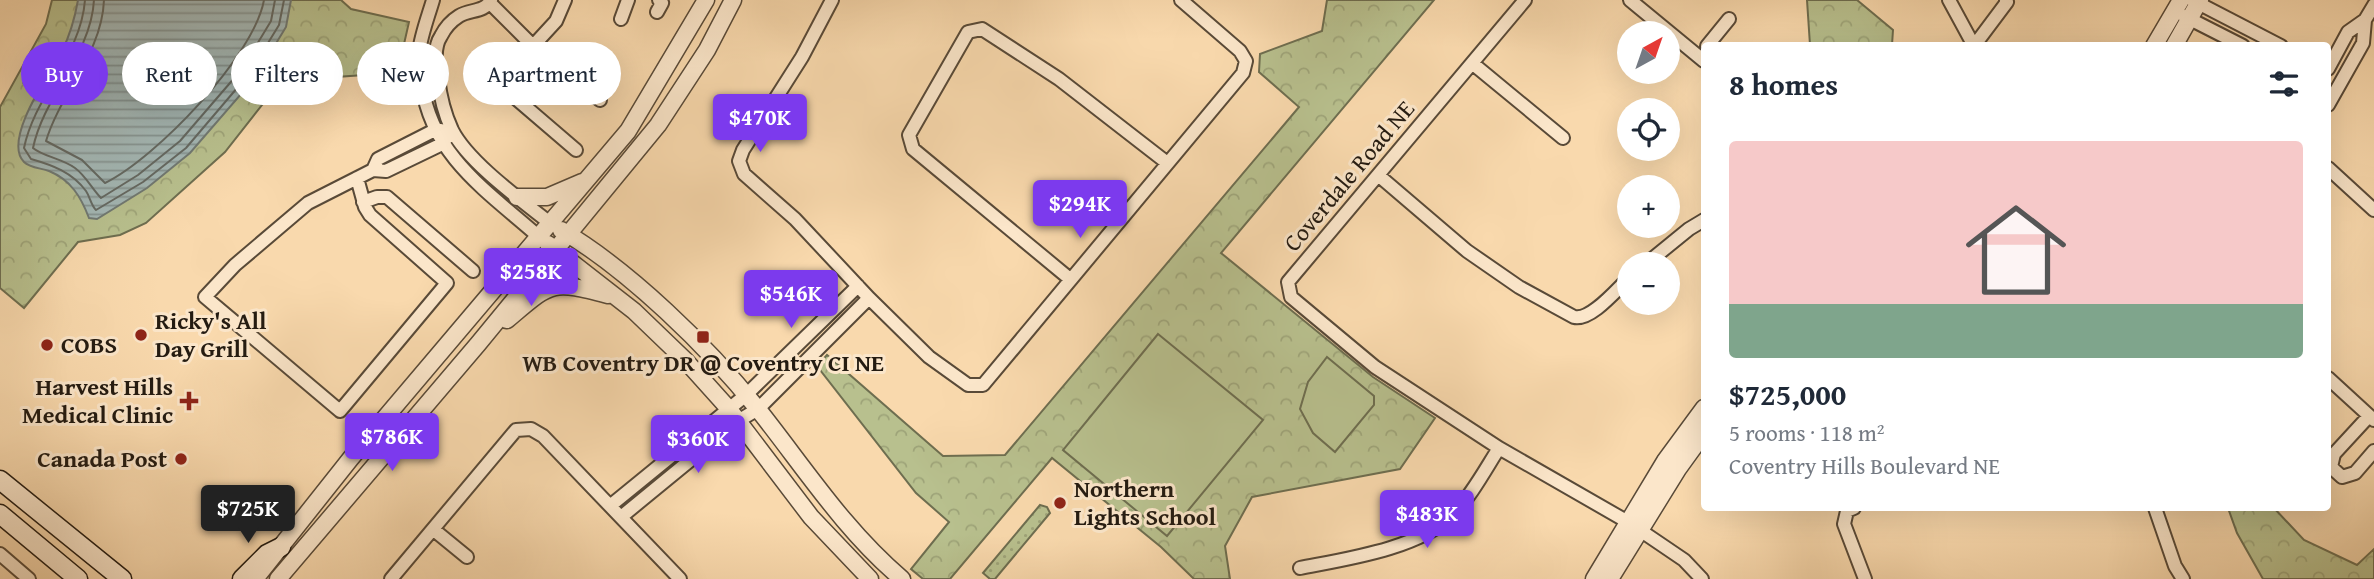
<!DOCTYPE html>
<meta charset="utf-8">
<style>
body{margin:0;font-family:"Gentium Book Plus",serif;background:#f6f6f7;color:#1f2937;height:100vh;display:flex;flex-direction:column;font-size:26px;white-space:nowrap}
*{box-sizing:border-box;margin:0}
p{font-size:23px;color:#747a83}
.icon{flex:none;width:38px;height:38px;fill:none;stroke:currentColor;stroke-width:2;stroke-linecap:round;stroke-linejoin:round}
.map{position:relative;flex:1;overflow:hidden}
.details{position:absolute;left:1701px;top:42px;width:630px;height:469px;display:flex;flex-direction:column;background:#fff;border-radius:7px;box-shadow:0 7px 28px #0002}
.details>*{flex:none}
.hud{position:absolute;left:21px;top:42px;width:665px;height:63px;display:flex;gap:14px}
.needle{width:46px;rotate:40deg}
.controls{position:absolute;left:1617px;top:21px;display:grid;gap:14px}
.controls a{display:grid;place-items:center;width:63px;height:63px;border-radius:50%;background:#fff;box-shadow:0 7px 28px #0002;font-size:35px}
.price{position:absolute;translate:-50% -60px;padding:0 16px;border-radius:7px;background:#7c3aed;color:#fff;font-size:23px;line-height:46px;filter:drop-shadow(0 2px 4px #0008)}
.price::after{content:'';position:absolute;left:50%;top:42px;width:21px;height:16px;margin-left:-10px;background:inherit;clip-path:polygon(0 0,100% 0,50% 100%)}
.price.on{background:#222;color:#fff}
ul{padding:0;list-style:none}
li{display:grid;align-content:center;gap:14px;height:371px;padding:0 28px}
li span{display:grid;place-items:center;height:217px;border-radius:7px;color:#555}
li>.icon{margin-inline-start:auto}
span .icon{width:126px;height:126px;fill:#fffc;stroke-width:1}
li b{font-size:30px}
h2{display:flex;justify-content:space-between;align-items:center;height:84px;padding:0 28px;font-size:30px}
.pill{padding:0 24px;border-radius:32px;background:#fff;box-shadow:0 7px 28px #0002;font-size:24px;line-height:63px}
.pill.on{background:#7c3aed;color:#fff}
.map>svg:first-child{display:block}
.grass{fill:url(#grass-dots);stroke:#6e6e50;stroke-width:2}
.park{fill:url(#park-crowns);stroke:#6e6e50;stroke-width:2}
.pitch{fill:#b8c08e;stroke:#6e6e50;stroke-width:2}
.water{fill:url(#water-rules);stroke:#707973;stroke-width:2}
.lines{fill:none;stroke-linecap:round;stroke-linejoin:round}
.shore{stroke:#646963;stroke-width:2}
.stream{stroke:#707973;stroke-width:3.5}
.minor-casing{stroke:#594a38;stroke-width:16}
.tertiary-casing{stroke:#594a38;stroke-width:19}
.secondary-casing{stroke:#241b11;stroke-width:21}
.minor{stroke:#fbe6ca;stroke-width:12}
.tertiary{stroke:#fbe6ca;stroke-width:16}
.secondary{stroke:#fbe6ca;stroke-width:18}
.poi-dot{fill:#8f2418;stroke:#fbe6ca;stroke-width:2.5}
.labels{text-anchor:middle;stroke-width:6;stroke-linejoin:round;paint-order:stroke}
.street-label{font-size:24px;fill:#241b11;stroke:#fbe6ca}
.poi-label{font-size:24px;font-weight:bold;fill:#241b11;stroke:#fbe6ca;text-anchor:start}
</style>
<div class="map">
<svg width="2374" height="579" viewBox="0 0 2374 579">
<defs>
<pattern id="grass-dots" width="8" height="8" patternUnits="userSpaceOnUse" patternTransform="scale(1.75)"><rect width="8" height="8" fill="#b8c08e"/><path d="M2 2h.1M6 6h.1" fill="none" stroke="#9ea479" stroke-width="1.8" stroke-linecap="round"/></pattern>
<pattern id="park-crowns" width="20" height="18" patternUnits="userSpaceOnUse" patternTransform="scale(1.75)"><rect width="20" height="18" fill="#b8c08e"/><path d="M2 6a3 3 0 1 1 6 0M12 15a3 3 0 1 1 6 0" fill="none" stroke="#9ea479"/></pattern>
<pattern id="water-rules" width="6" height="5" patternUnits="userSpaceOnUse" patternTransform="scale(1.75)"><rect width="6" height="5" fill="#a3b7b5"/><path d="M0 2.5h6" fill="none" stroke="#859492"/></pattern>
</defs>
<rect width="100%" height="100%" fill="#f9d9ad"/>
<filter id="stains"><feTurbulence type="fractalNoise" baseFrequency=".00286" numOctaves="4"/><feColorMatrix values="0 0 0 0 .2 0 0 0 0 .09 0 0 0 0 .02 0 0 0 .5 -.17"/></filter>
<radialGradient id="worn" r=".72"><stop offset=".6" stop-color="#630" stop-opacity="0"/><stop offset="1" stop-color="#630" stop-opacity=".3"/></radialGradient>
<path class="grass" d="M 1040,505 L 1047,507 L 1050,513 L 995,579 L 990,579 L 983,573 Z"/>
<path class="park" d="M 52,0 L 341,0 L 351,9 L 409,22 L 404,44 L 405,72 L 281,81 L 225,152 L 146,223 L 120,235 L 78,242 L 24,308 L 0,288 L 0,107 L 46,24 Z
M 1327,0 L 1434,0 L 1221,253 L 1373,377 L 1435,418 L 1400,469 L 1252,497 L 1225,546 L 1230,579 L 1194,579 L 1161,547 L 1052,458 L 950,579 L 923,579 L 911,569 L 949,522 L 916,493 L 817,366 L 827,355 L 943,456 L 1005,455 L 1299,107 L 1259,72 L 1260,54 L 1322,31 Z
M 1807,0 L 1857,0 L 1893,30 L 1892,45 L 1810,45 Z
M 2228,508 L 2274,508 L 2304,540 L 2357,565 L 2374,549 L 2374,579 L 2263,579 L 2237,533 Z"/>
<path class="pitch" d="M 1158,334 L 1263,420 L 1167,536 L 1063,450 Z
M 1327,357 L 1374,396 L 1374,405 L 1335,452 L 1313,433 L 1300,409 L 1308,382 Z"/>
<path class="water" d="M 78,0 L 291,0 L 286,27 L 255,78 L 190,153 L 147,188 L 97,219 L 89,218 C 81,197 71,180 49,171 C 41,168 30,168 24,162 C 2,140 50,73 62,51 C 70,35 75,17 78,0 Z"/>
<g class="lines">
<path class="shore" d="M 85,0 C 81,55 35,95 24,148 L 31,159 C 52,165 72,172 86,191 C 90,197 91,205 96,210 L 143,182 L 186,148 L 249,74 L 279,25 L 284,0
M 94,0 C 91,55 44,95 33,148 C 42,156 63,159 75,168 C 86,176 92,189 101,198 L 138,175 L 180,141 L 242,69 L 271,21 L 275,0
M 104,0 C 102,53 61,92 46,141 L 82,160 L 105,183 C 156,158 254,56 264,0"/>
<path class="stream" d="M 24,83 L 38,92"/>
<g class="minor-casing">
<path id="minor" d="M 433,0 C 428,17 421,35 419,52 C 417,63 420,74 422,85 C 432,156 487,191 538,236
M 491,0 C 484,13 470,9 459,16 C 451,21 445,28 441,36 C 433,48 436,65 438,78 C 440,95 445,115 452,130 C 468,162 521,200 550,223
M 832,0 L 802,57 L 743,150 L 739,161 L 744,174 L 795,219 L 869,298 L 929,357 L 968,385 L 983,385 L 1243,73 L 1246,61 L 1240,51 L 1181,0
M 1525,0 L 1288,282 L 1291,297 L 1375,367 L 1499,448 L 1628,522 L 1684,560 L 1702,579
M 1630,0 L 1704,61
M 1949,0 L 1974,46
M 2192,0 L 2281,46
M 490,3 L 533,46 L 556,21 L 565,0
M 657,12 L 662,3 L 659,0
M 2184,16 L 2243,46
M 621,19 L 628,0
M 1707,46 L 1729,19
M 1974,46 L 2007,2 L 2006,0
M 1472,63 L 1563,138
M 2328,69 L 2348,32 L 2365,20 L 2374,5
M 2328,105 L 2363,43 L 2365,20
M 576,150 L 499,84 L 533,46 L 600,100
M 2328,168 L 2374,210
M 373,170 L 378,159 L 435,130 L 441,130
M 1378,175 L 1467,251 L 1519,287 L 1574,317 C 1591,321 1617,289 1629,278
M 357,178 L 365,207 L 370,215 L 447,283 L 340,411 L 205,297 L 235,265 L 308,203 L 373,170 L 386,171 L 442,144 L 452,131
M 363,202 L 377,197 L 387,197 L 473,271
M 1646,264 L 1689,229 L 1704,220
M 1070,279 L 913,149 L 909,135 L 968,32 L 982,29 L 1059,79 L 1166,162
M 2328,378 L 2374,420
M 2369,416 L 2334,454 L 2331,467 L 2342,477 L 2355,473 L 2374,451
M 610,506 L 746,395 L 858,286
M 1854,508 L 1847,511 L 1844,524 L 1865,579
M 2155,508 L 2175,566 L 2183,579
M 621,517 L 738,421 L 758,409 L 869,298
M 434,530 L 467,557
M 0,554 L 29,579
M 1300,568 C 1346,559 1418,549 1453,515 C 1471,496 1485,470 1499,448
M 391,579 L 516,430 L 531,429 L 543,436 L 680,579"/>
</g>
<g class="tertiary-casing">
<path id="tertiary" d="M 2154,46 L 2181,0
M 2174,46 L 2200,0
M 517,197 L 547,197 L 582,182
M 561,230 C 629,270 708,347 757,408 C 804,467 844,530 902,579
M 548,244 L 634,311 L 685,360 L 729,409 L 811,517 L 870,579
M 507,320 C 552,282 550,280 608,295
M 255,579 L 351,458 L 628,131 L 706,0
M 278,579 L 478,344 L 658,125 L 707,50 L 733,0
M 1594,579 L 1665,461 L 1704,408
M 1610,579 L 1678,469 L 1704,433"/>
</g>
<g class="secondary-casing">
<path id="secondary" d="M 0,480 L 122,579
M 0,514 L 78,579
M 242,579 L 267,554 L 281,547"/>
</g>
<use href="#minor" class="minor"/>
<use href="#tertiary" class="tertiary"/>
<use href="#secondary" class="secondary"/>
</g>
<g class="poi-dot">
<circle cx="141" cy="335" r="7"/>
<rect x="696" y="330" width="14" height="14" rx="3.5"/>
<circle cx="47" cy="345" r="7"/>
<path d="M185.5 390.5h7v7h7v7h-7v7h-7v-7h-7v-7h7z"/>
<circle cx="181" cy="459" r="7"/>
<circle cx="1060" cy="503" r="7"/>
</g>
<g class="labels">
<g class="street-label">
<text transform="translate(1349 176) rotate(-50)" y="8">Coverdale Road NE</text>
</g>
<g class="poi-label">
<text x="155" y="329">Ricky's All<tspan x="155" dy="28">Day Grill</tspan></text>
<text x="61" y="353">COBS</text>
<text x="703" y="371" text-anchor="middle">WB Coventry DR @ Coventry CI NE</text>
<text x="173" y="395" text-anchor="end">Harvest Hills<tspan x="173" dy="28">Medical Clinic</tspan></text>
<text x="167" y="467" text-anchor="end">Canada Post</text>
<text x="1074" y="497">Northern<tspan x="1074" dy="28">Lights School</tspan></text>
</g>
</g>
<rect width="100%" height="100%" filter="url(#stains)"/>
<rect width="100%" height="100%" fill="url(#worn)"/>
</svg>
<div class="controls">
<a><svg class="needle" viewBox="-14 -14 28 28"><path d="M0-13l5 13h-10z" fill="#e53935"/><path d="M0 13l5-13h-10z" fill="#747a83"/></svg></a>
<a><svg class="icon" aria-label="locate" viewBox="0 0 24 24"><circle cx="12" cy="12" r="6"/><path d="M12 2v4M12 18v4M2 12h4M18 12h4"/></svg></a>
<a>+</a>
<a>−</a>
</div>
<b class="price" style="left:760px;top:154px">$470K</b>
<b class="price" style="left:1080px;top:240px">$294K</b>
<b class="price" style="left:531px;top:308px">$258K</b>
<b class="price" style="left:791px;top:330px">$546K</b>
<b class="price" style="left:392px;top:473px">$786K</b>
<b class="price" style="left:698px;top:475px">$360K</b>
<b class="price on" style="left:248px;top:545px">$725K</b>
<b class="price" style="left:1427px;top:550px">$483K</b>
<div class="hud">
<a class="pill on">Buy</a>
<a class="pill">Rent</a>
<a class="pill">Filters</a>
<a class="pill">New</a>
<a class="pill">Apartment</a>
</div>
<section class="details">
<h2>8 homes<svg class="icon" aria-label="filters" viewBox="0 0 24 24"><path d="M4 7h16M4 17h16"/><circle cx="9" cy="7" r="2"/><circle cx="15" cy="17" r="2"/></svg></h2>
<ul>
<li><span style="background:linear-gradient(#f6c9c9 75%,#7fa58c 0)"><svg class="icon" aria-label="home" viewBox="0 0 24 24"><path d="M3 11l9-7 9 7M6 9v11h12V9"/></svg></span><div><b>$725,000</b><p>5 rooms · 118 m²</p><p>Coventry Hills Boulevard NE</p></div></li>
</ul>
</section>
</div>
